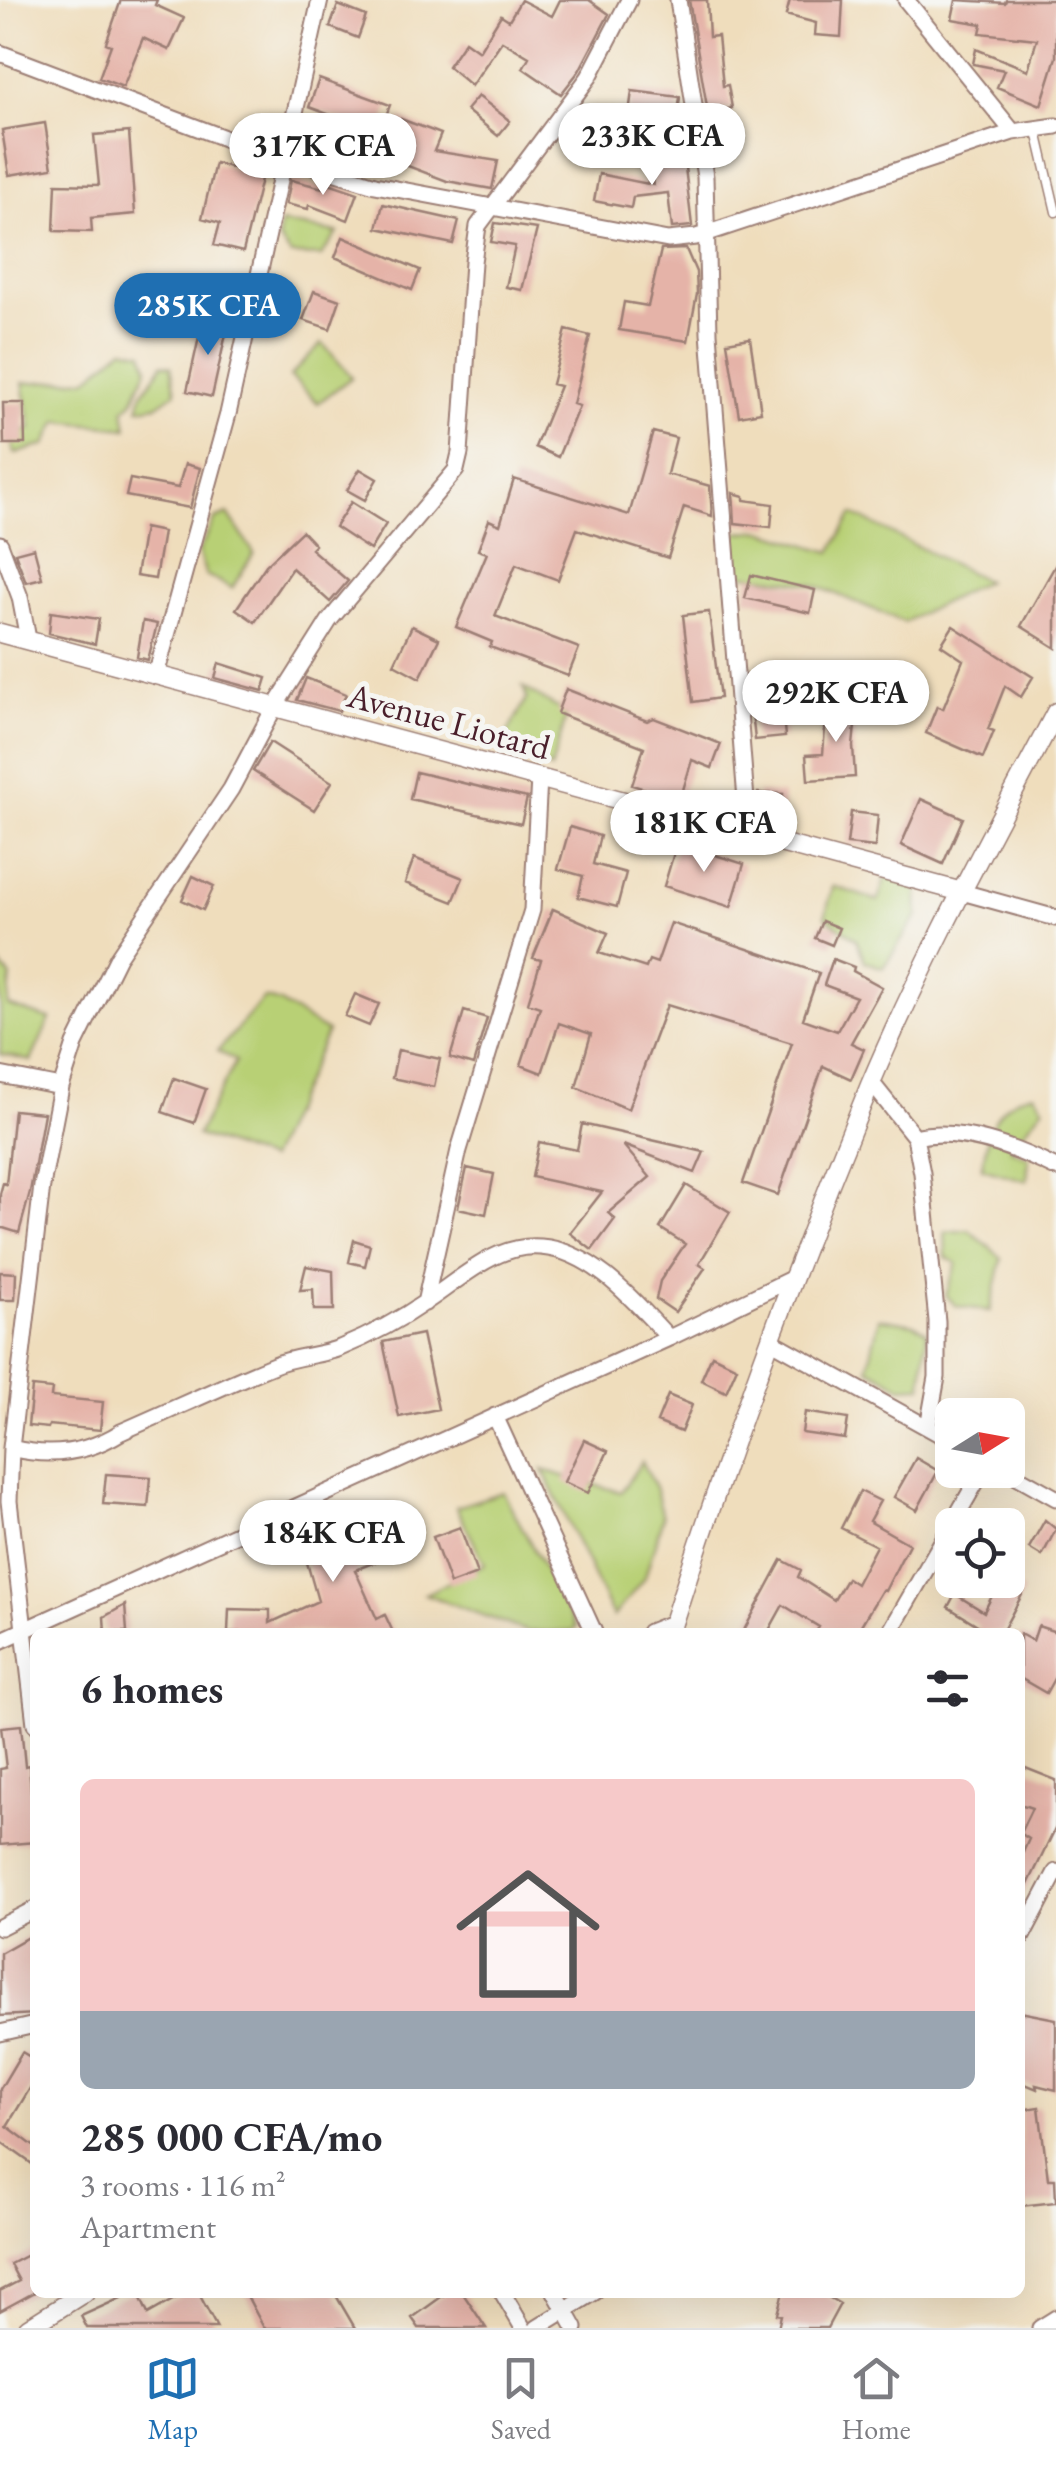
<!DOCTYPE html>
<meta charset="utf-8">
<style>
body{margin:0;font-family:"EB Garamond",serif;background:#f7f7f7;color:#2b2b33;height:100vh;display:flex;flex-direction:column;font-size:38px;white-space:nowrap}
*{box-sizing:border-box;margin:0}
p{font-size:32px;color:#7c7c81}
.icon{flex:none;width:55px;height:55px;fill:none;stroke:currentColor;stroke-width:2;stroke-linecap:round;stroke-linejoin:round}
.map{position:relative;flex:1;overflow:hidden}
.panel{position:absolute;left:30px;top:1628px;width:995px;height:670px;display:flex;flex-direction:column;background:#fff;border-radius:15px;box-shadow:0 10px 40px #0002}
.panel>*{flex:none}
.needle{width:65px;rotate:79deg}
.fabs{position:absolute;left:935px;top:1398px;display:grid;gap:20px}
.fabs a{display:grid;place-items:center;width:90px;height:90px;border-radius:15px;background:#fff;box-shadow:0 10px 40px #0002;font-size:50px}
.price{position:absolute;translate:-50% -85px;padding:0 22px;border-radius:35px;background:#fff;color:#222;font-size:32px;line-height:65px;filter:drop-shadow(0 2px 5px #0008)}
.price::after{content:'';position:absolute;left:50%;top:60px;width:30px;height:22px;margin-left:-15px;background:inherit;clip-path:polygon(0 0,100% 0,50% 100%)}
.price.selected{background:#1f6fb2;color:#fff}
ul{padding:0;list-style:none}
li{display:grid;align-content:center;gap:20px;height:530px;padding:0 50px}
li span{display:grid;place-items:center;height:310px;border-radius:15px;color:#555}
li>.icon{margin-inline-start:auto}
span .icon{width:180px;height:180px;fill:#fffc;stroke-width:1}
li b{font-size:42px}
h2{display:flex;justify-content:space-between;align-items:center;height:120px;padding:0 50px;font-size:42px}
.menu{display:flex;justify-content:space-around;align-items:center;height:140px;border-top:2px solid #e1e1e2;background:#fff;font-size:28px;color:#7c7c81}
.menu a{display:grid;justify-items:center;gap:5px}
.menu .selected{color:#1f6fb2}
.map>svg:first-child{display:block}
.green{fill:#b8d075;stroke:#817850;stroke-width:2.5}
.building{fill:#e5b3a8}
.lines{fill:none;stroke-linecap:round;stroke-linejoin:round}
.service-casing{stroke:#9c7e74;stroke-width:11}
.minor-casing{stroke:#9c7e74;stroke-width:19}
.tertiary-casing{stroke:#9c7e74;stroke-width:21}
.service{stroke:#fff;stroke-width:8}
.minor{stroke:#fff;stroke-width:15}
.tertiary{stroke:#fff;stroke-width:18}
.labels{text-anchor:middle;stroke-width:10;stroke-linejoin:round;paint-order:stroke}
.street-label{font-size:35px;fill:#4a1f2b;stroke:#f6f6f2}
</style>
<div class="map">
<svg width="1056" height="2328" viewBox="0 0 1056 2328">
<rect width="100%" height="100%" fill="#f6f6f2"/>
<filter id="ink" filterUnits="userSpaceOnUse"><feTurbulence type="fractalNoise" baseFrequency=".01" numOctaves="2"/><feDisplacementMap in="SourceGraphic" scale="20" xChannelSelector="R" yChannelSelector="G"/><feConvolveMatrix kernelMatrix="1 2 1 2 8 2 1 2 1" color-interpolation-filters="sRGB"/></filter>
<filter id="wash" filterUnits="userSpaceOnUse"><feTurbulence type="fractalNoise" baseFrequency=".0048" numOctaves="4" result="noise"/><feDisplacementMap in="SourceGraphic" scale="40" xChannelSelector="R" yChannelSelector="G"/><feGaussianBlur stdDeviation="2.25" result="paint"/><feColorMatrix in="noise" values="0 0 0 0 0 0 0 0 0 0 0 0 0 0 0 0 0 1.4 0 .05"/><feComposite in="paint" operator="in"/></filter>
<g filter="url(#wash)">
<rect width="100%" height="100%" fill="#efddbc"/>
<path class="green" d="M 281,223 L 338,233 L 321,256 L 291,255 L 278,239 Z
M 322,343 L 352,377 L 318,403 L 290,376 Z
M 124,348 L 143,352 L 148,367 L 133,401 L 124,409 L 127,428 L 58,421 L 45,445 L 15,454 L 9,436 L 31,429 L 23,383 L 87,379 Z
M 162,364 L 171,366 L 176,392 L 158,405 L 139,408 C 139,388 155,382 162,364 Z
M 228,514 L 254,553 L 232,588 L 206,575 L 198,553 L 215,519 Z
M 853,514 L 986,581 L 904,622 L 812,584 L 731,573 L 724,535 L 759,530 L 831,552 Z
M 523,687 L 567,714 L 551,769 L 500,747 L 527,698 Z
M 887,873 L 917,886 L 918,916 L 883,968 L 865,961 L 856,939 L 825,917 L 833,886 L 878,901 Z
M 0,965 L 11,977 L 8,1006 L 50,1019 L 31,1061 L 0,1054 Z
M 264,998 L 280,1003 L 327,1032 L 269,1160 L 197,1135 L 236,1061 L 218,1051 Z
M 1034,1093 L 1044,1107 L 1010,1149 L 1029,1157 L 1027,1181 L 982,1168 C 988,1133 993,1101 1034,1093 Z
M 969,1230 L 1002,1258 L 990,1311 L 956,1306 L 946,1295 L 957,1263 L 946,1257 L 945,1232 Z
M 879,1318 L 914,1324 L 927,1332 L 922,1386 L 902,1387 L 868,1368 Z
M 642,1461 L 655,1487 L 663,1517 L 645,1577 L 613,1617 L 543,1470 L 621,1492 Z
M 503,1492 L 576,1628 L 571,1632 L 528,1632 L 425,1594 L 485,1564 L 456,1507 Z"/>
<g id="blocks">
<path class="building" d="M 121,0 L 157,0 L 155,5 L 184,18 L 169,50 L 143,38 L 123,87 L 99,78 L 111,45 L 106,43 Z
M 521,0 L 552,16 L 560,0 L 589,0 L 609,14 L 579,71 L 561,94 L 523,68 L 529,57 L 502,41 L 471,86 L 448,66 L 465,41 L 479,51 L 501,15 L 509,20 Z
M 689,0 L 707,0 L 709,37 L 718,36 L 723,86 L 728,85 L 732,108 L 708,113 Z
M 790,0 L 843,0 L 841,37 L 815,35 L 816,23 L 786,15 Z
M 956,0 L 1005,3 L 1006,0 L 1056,0 L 1056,57 L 1041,105 L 997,87 L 1004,70 L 973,64 L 976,49 L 1028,70 L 1037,39 L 980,33 L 982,24 L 952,19 Z
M 338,5 L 366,16 L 358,38 L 330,27 Z
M 319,79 L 390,105 L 367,168 L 336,161 L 357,125 L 309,107 Z
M 632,91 L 680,97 L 676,128 L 628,121 Z
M 478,96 L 510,121 L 498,136 L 466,110 Z
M 401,119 L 441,134 L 434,151 L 498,161 L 492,189 L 447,181 L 392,160 Z
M 45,123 L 52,168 L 9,175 L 2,130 Z
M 129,132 L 135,214 L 91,218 L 92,232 L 54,231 L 56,184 L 99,185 L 94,135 Z
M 657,151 L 684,159 L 692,226 L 672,228 L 668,193 L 633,197 L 631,208 L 594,201 L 599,174 L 653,185 L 650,163 Z
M 215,163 L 262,175 L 243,252 L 214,245 L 220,223 L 202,218 Z
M 291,180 L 323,188 L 326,182 L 358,193 L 348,220 L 309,205 L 308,209 L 286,204 Z
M 383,204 L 459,221 L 453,244 L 377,228 Z
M 495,223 L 537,229 L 522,290 L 506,287 L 515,246 L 491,242 Z
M 343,237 L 420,270 L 412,290 L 335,257 Z
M 686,249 L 696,272 L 697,294 L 688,341 L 619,330 L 624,302 L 648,306 L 661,250 Z
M 314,291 L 340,300 L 330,329 L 303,320 Z
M 203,319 L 228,325 L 212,397 L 187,391 Z
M 566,330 L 590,336 L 573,404 L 579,406 L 558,457 L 535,447 L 560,386 L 552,384 Z
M 750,338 L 761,412 L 739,416 L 727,342 Z
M 3,403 L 24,403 L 25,444 L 4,444 Z
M 653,432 L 676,438 L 667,474 L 710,486 L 712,516 L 684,507 L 668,558 L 577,529 L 558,580 L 516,564 L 495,616 L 579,648 L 568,676 L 490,647 L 492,642 L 456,627 L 487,553 L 478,550 L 489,520 L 500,525 L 514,479 L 629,515 Z
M 185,464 L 200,468 L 190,508 L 126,496 L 130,479 L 178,488 Z
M 360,469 L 377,479 L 365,500 L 347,490 Z
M 733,493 L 744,496 L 744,500 L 773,504 L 771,527 L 735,523 Z
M 351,502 L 386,524 L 370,550 L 335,527 Z
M 144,528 L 163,532 L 155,579 L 136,576 Z
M 302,531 L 315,545 L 311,549 L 348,581 L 330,602 L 292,568 L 255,622 L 236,609 L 266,565 Z
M 34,548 L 42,578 L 26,582 L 15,553 Z
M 1056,564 L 1056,648 L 1021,626 Z
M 751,575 L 815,590 L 810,613 L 745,598 Z
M 51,612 L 99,619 L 95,644 L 49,633 Z
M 709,612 L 720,698 L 693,702 L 683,615 Z
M 143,621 L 157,624 L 148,660 L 137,657 Z
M 412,626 L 439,639 L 420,678 L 394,664 Z
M 953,626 L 1033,677 L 1021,697 L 1005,686 L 988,729 L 994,731 L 983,758 L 926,733 L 937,706 L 943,709 L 963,660 L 941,645 Z
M 219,663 L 267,678 L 263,691 L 215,678 Z
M 306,678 L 346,694 L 339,711 L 297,700 Z
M 780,682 L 785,737 L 755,740 L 749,685 Z
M 566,689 L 647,721 L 654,718 L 721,744 L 712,768 L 692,760 L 680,800 L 632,785 L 644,747 L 557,713 Z
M 827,702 L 857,705 L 853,746 L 855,777 L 808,780 L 806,755 L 823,754 Z
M 270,742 L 332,782 L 314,810 L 253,771 Z
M 416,772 L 527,798 L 521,824 L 410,799 Z
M 758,793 L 783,794 L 781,830 L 759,824 Z
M 921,799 L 963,818 L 943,864 L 901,845 Z
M 851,812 L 878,815 L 875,847 L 847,844 Z
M 570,827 L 600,836 L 593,864 L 626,873 L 617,907 L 578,897 L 583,876 L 558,869 Z
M 677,843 L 744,864 L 731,907 L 664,886 Z
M 414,858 L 463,878 L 453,902 L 405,883 Z
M 193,876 L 214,886 L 203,910 L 182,900 Z
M 553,909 L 608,933 L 599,953 L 646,968 L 649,960 L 657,963 L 671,923 L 819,973 L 803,1019 L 837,1031 L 856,997 L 824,985 L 833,959 L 854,967 L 853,971 L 882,987 L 851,1043 L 864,1049 L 851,1079 L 823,1066 L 778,1195 L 743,1183 L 792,1043 L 667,1005 L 628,1109 L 576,1087 L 591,1034 L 559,1023 L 542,1073 L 521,1065 L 540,1007 L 528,1003 L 541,960 L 533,958 Z
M 822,921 L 839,928 L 832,945 L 815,938 Z
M 355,994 L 379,1004 L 369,1026 L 345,1016 Z
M 464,1011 L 487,1018 L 473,1065 L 450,1058 Z
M 398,1050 L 440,1059 L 434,1087 L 392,1078 Z
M 174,1078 L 206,1089 L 194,1123 L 162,1112 Z
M 14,1110 L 44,1113 L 30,1192 L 19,1233 L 0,1227 L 0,1194 L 3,1183 L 6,1184 Z
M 582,1124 L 704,1152 L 695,1173 L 623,1145 L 650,1177 L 608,1213 L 615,1219 L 592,1250 L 570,1233 L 602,1192 L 532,1177 L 539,1142 L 577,1150 Z
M 467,1168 L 494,1174 L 486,1214 L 458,1208 Z
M 686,1185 L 730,1212 L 699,1264 L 705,1268 L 675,1312 L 656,1299 L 660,1281 L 685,1244 L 660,1228 Z
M 354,1240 L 370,1245 L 365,1266 L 349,1262 Z
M 306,1266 L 333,1271 L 334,1310 L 314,1310 L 313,1289 L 300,1290 Z
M 0,1272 L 16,1273 L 15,1300 L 0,1300 Z
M 422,1334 L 438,1409 L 399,1417 L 383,1342 Z
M 712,1355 L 737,1367 L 726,1392 L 701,1380 Z
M 32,1387 L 52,1389 L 51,1397 L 103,1402 L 100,1430 L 49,1425 L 48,1428 L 28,1426 Z
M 668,1395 L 692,1405 L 681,1432 L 657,1422 Z
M 805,1412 L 848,1419 L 845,1439 L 802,1433 Z
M 584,1440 L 608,1451 L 588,1493 L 564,1482 Z
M 916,1458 L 938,1471 L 917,1510 L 894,1497 Z
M 106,1474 L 151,1477 L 148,1507 L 103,1504 Z
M 860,1491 L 880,1501 L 869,1521 L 909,1544 L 885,1591 L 882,1590 L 857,1632 L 816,1632 L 819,1627 L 783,1605 L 768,1632 L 743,1632 L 782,1560 L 801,1570 L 798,1577 L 834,1600 L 847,1578 L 856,1584 L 876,1546 L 841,1528 Z
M 390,1516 L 403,1551 L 355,1570 L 377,1619 L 385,1615 L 393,1632 L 228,1632 L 229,1609 L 270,1610 L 270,1623 L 318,1601 L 302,1545 Z
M 1045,1520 L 1056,1529 L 1042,1556 L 1029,1548 Z
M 460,1527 L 477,1574 L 450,1584 L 433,1537 Z
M 1000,1580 L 1024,1591 L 1002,1632 L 975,1632 L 979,1626 L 948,1607 L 955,1594 L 984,1612 Z
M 125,1605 L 127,1632 L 105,1632 L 104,1617 Z
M 1038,1626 L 1056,1632 L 1056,1675 L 1046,1693 L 1020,1678 L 1020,1634 L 1033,1641 Z
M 21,1725 L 25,1766 L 29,1765 L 35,1842 L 0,1845 L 0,1769 L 6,1768 L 1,1727 Z
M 1023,1767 L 1056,1780 L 1056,1827 L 1020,1901 L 1020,1859 L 1029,1839 L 1020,1833 L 1032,1808 L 1020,1804 Z
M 35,1933 L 35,2014 L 0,2016 L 0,1953 Z
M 1020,2012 L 1056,2019 L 1056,2090 L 1036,2085 L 1037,2089 L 1020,2082 Z
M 22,2052 L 35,2060 L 35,2080 L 7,2126 L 35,2147 L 35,2166 L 0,2141 L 0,2089 Z
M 1039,2107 L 1048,2179 L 1055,2179 L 1056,2202 L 1020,2206 L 1020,2110 Z
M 35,2251 L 35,2292 L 0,2311 L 0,2291 L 19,2281 L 10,2264 Z
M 134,2292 L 138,2292 L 148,2314 L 187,2292 L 198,2292 L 217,2328 L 87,2328 L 81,2316 Z
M 245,2292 L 334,2292 L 355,2328 L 264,2328 Z
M 448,2292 L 462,2292 L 486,2328 L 419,2328 L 412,2318 Z
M 783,2292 L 820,2292 L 840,2304 L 827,2328 L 778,2328 L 781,2315 L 777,2314 Z"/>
</g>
</g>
<g filter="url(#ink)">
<use href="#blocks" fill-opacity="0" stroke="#9c7e74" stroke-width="2.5"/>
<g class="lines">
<g class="service-casing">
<path id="service" d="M 1036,127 L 1056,212"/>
</g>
<g class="minor-casing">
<path id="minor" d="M 678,0 L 705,177 L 709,333 L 749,838
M 906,0 L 1013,132
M 0,53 L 227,139 L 375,185 L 668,240 L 696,237 L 1013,132 L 1056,126
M 0,544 L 20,597 L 28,639
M 156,675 L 228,414 L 320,0
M 962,892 L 1056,918
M 0,1075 L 61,1087
M 871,1082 L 915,1137 L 922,1173 L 937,1321 L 937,1377 L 928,1427
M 915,1137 C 960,1126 1015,1148 1056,1168
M 425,1303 L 459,1150 L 532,910 L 539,778
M 770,1340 L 952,1441
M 495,1416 L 594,1632
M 11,1448 C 50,1458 86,1454 121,1432 C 172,1410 222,1386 274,1365 C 295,1356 319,1356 340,1348 C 369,1336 401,1319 427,1301 C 461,1279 496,1243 541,1247 C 593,1251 636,1303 669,1338
M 1006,1470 L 1056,1498
M 649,1632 L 674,1622
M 890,1632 L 983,1470
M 0,1641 L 669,1338 L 795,1277
M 35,1724 L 9,1501 L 11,1448 L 42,1186 L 61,1087 L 75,1044 L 118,957 L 231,789 L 274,708 L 329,621 L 456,470 L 460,453 L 473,262 L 478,226 L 589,77 L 629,0
M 0,1927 L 35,1909
M 1020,1940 L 1056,1872
M 0,2033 L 35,2025
M 502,2292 L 523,2328
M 555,2292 L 575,2328
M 537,2328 L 595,2292
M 1040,2328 L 1056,2318"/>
</g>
<g class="tertiary-casing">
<path id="tertiary" d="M 0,633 L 962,892
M 670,1632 C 729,1447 796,1264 870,1085 C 924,957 992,834 1056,712
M 28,2328 L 85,2292"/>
</g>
<use href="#service" class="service"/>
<use href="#minor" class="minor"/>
<use href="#tertiary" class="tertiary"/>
</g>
</g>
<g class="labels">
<g class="street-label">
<text transform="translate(449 721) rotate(15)" y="12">Avenue Liotard</text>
</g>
</g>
</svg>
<div class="fabs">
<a><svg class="needle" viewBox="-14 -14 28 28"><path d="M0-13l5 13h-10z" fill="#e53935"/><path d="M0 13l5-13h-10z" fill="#7c7c81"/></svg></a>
<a><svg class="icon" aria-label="locate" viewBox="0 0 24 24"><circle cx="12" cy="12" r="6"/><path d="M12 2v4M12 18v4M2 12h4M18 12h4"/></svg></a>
</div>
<b class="price" style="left:652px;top:188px">233K CFA</b>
<b class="price" style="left:323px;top:198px">317K CFA</b>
<b class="price selected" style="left:208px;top:358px">285K CFA</b>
<b class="price" style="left:836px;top:745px">292K CFA</b>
<b class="price" style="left:704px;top:875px">181K CFA</b>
<b class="price" style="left:333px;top:1585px">184K CFA</b>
<section class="panel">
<h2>6 homes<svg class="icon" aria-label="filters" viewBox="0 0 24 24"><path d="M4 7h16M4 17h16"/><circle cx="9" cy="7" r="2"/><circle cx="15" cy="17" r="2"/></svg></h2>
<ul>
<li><span style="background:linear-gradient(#f6c9c9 75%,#9aa5b1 0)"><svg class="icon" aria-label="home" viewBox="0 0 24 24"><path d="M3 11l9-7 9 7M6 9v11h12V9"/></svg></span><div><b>285 000 CFA/mo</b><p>3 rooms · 116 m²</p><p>Apartment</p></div></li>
</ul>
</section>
</div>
<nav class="menu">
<a class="selected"><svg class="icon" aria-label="map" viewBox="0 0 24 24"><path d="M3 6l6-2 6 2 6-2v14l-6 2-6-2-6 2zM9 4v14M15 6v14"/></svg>Map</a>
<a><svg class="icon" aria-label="saved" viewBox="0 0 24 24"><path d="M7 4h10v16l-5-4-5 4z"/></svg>Saved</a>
<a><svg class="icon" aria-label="home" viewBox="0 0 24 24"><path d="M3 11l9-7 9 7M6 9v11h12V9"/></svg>Home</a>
</nav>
